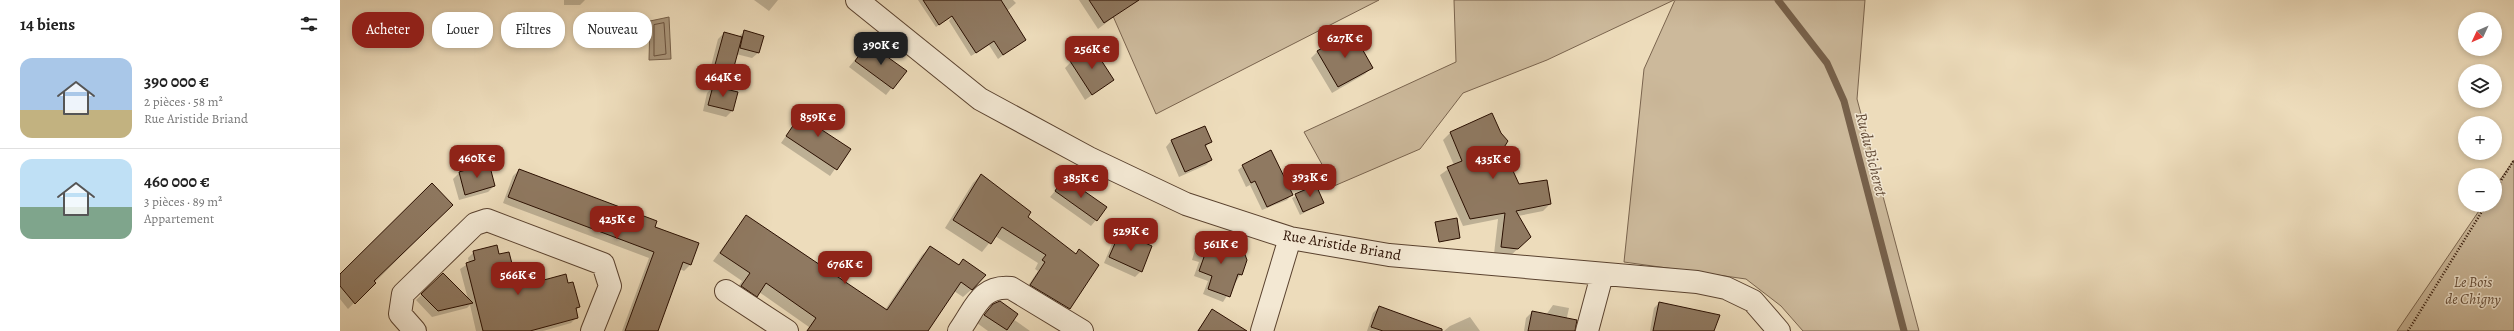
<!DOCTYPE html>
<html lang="fr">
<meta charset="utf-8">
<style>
body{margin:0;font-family:Alegreya,serif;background:#f2f2f2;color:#222;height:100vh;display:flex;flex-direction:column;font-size:15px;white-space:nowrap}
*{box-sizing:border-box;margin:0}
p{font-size:13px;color:#767676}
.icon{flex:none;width:22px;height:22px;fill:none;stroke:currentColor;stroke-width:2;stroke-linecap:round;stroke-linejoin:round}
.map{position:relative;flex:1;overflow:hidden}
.side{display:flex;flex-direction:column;background:#fff;width:340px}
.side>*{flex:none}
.banner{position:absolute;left:12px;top:12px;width:380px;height:36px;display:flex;gap:8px}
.needle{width:26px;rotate:226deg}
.fabs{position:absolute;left:2118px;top:12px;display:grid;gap:8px}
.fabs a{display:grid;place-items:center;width:44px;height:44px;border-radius:50%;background:#fff;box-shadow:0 2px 6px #0003;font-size:20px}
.price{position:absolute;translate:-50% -34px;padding:0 9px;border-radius:8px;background:#8f2418;color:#fff;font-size:13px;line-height:26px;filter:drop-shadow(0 1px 2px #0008)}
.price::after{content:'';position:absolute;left:50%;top:24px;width:12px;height:9px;margin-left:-6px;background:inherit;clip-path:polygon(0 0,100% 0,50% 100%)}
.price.selected{background:#222;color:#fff}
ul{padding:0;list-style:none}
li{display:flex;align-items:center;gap:12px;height:100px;padding:0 20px}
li+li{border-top:1px solid #e0e0e0}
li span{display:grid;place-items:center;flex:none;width:112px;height:80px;border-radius:12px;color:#555}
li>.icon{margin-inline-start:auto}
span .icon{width:48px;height:48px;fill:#fffc;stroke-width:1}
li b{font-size:17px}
h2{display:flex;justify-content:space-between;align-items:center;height:48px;padding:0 20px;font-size:17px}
.chip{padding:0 14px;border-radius:16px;background:#fff;box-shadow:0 2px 6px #0003;font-size:14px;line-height:36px}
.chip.selected{background:#8f2418;color:#fff}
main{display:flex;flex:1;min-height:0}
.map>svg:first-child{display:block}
.green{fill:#ccb99b;stroke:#7a644e}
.water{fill:#aa967b;stroke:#76604a}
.shadow{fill:#0003}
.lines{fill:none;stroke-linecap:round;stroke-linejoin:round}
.shore{stroke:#6a523e;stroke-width:1}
.stream{stroke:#76604a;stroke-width:7}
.building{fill:#8f7961;stroke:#290e00}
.minor-casing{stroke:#5a422f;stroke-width:24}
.path{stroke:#290e00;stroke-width:2.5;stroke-dasharray:1 2;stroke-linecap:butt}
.minor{stroke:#f3e8d3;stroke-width:22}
.labels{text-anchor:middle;stroke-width:3;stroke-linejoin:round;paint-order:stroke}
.street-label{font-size:15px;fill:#290e00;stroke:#f3e8d3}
.park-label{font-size:15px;font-style:italic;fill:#624a36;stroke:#f3e8d3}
.water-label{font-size:16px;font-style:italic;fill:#634b37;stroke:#f3e8d3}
</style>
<main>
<section class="side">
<h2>14 biens<svg class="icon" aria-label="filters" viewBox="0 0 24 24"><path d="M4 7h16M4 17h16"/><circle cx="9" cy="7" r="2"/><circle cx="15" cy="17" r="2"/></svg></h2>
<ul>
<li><span style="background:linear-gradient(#a9c7e8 65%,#c2b280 0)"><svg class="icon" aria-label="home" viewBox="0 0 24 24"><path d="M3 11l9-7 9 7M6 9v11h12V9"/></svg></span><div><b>390 000 €</b><p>2 pièces · 58 m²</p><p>Rue Aristide Briand</p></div></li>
<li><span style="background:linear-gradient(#bfe0f5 60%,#7fa58c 0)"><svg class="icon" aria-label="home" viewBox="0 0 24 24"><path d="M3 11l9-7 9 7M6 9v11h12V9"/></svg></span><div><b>460 000 €</b><p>3 pièces · 89 m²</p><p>Appartement</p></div></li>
</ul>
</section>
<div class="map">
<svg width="2174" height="331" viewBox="0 0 2174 331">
<rect width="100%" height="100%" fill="#eddcbb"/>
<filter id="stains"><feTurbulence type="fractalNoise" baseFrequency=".005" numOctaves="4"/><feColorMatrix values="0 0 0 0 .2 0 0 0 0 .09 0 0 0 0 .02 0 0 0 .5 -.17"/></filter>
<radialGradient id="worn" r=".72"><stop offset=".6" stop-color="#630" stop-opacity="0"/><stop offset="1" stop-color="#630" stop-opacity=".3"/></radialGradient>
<path class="green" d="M 778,0 L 1039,0 L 816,114 L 769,7 Z
M 1114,0 L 1334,0 L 1207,60 L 1123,93 L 1080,149 L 994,186 L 964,132 L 1116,62 Z
M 1335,0 L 1525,0 L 1517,99 L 1579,331 L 1463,331 L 1441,306 L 1406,279 L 1284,262 L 1304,69 Z
M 2174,160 L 2174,331 L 2057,331 L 2143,205 L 2155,205 L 2155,187 Z"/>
<path class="water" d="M 329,17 L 331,59 L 309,60 L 310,21 Z"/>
<path class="shadow" d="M 224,0 L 245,0 L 240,5 L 224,5 Z
M 414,0 L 438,0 L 429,11 Z
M 578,0 L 673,0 L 676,3 L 667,11 L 685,39 L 658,59 L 649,45 L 631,56 L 609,21 L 613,15 L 596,27 Z
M 739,0 L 778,0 L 784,9 L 758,29 Z
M 404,32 L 418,53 L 412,58 L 396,54 L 390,77 L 384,83 L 368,78 L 378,39 L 384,33 L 398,37 Z
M 1011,32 L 1031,68 L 1025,74 L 992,93 L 971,58 L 977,52 Z
M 528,44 L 565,71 L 546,95 L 509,67 Z
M 731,62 L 773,80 L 745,100 L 725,68 Z
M 373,87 L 396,93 L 392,111 L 386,117 L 363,111 L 367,93 Z
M 467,106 L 481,131 L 509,149 L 490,176 L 441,143 Z
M 1152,114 L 1162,149 L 1179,185 L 1207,181 L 1210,204 L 1203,211 L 1178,216 L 1183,244 L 1170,256 L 1154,254 L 1158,219 L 1123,226 L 1100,175 L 1114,165 L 1103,140 L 1110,133 Z
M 864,127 L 871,142 L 865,147 L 871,160 L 866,165 L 839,177 L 826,147 L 831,141 Z
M 148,164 L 154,186 L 148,192 L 119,200 L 113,179 L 119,173 Z
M 903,166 L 951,195 L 947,200 L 922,210 L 910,185 L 906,187 L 898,170 Z
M 179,170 L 358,244 L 350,265 L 344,271 L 340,269 L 316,331 L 282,331 L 309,258 L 163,203 L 173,176 Z
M 641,175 L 687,217 L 735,255 L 739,251 L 730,309 L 721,317 L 683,293 L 698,271 L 695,269 L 698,263 L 655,236 L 642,252 L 605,228 L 633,183 Z
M 725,179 L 756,220 L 751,226 L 710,197 Z
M 975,186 L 983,203 L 960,215 L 952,198 Z
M 112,205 L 8,309 L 0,299 L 0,276 Z
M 406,216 L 545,310 L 582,255 L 591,247 L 618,266 L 623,261 L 632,289 L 623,297 L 614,291 L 580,331 L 466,331 L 469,327 L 419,292 L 408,304 L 393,294 L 402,281 L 373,261 Z
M 780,233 L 801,271 L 795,277 L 764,263 L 774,239 Z
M 863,238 L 901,274 L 883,302 L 863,294 L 868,281 L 854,276 L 859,262 L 852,260 L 857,243 Z
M 134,252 L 159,255 L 177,288 L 228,284 L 239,307 L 235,311 L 237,317 L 231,323 L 203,331 L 136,331 L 130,305 L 127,308 L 92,317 L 76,300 L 103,274 L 128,299 L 120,269 L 129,263 L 128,258 Z
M 1319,303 L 1373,331 L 1310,331 L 1314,308 Z
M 653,305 L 673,319 L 690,331 L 648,331 L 637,323 Z
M 1213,305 L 1229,308 L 1224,331 L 1184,331 L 1186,318 L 1192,312 L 1206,315 Z
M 1039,307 L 1066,331 L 1027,331 L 1033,313 Z
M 872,310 L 888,331 L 857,331 Z
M 1130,317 L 1140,331 L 1104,331 L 1110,326 Z"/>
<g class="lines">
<path class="shore" d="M 324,23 L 326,54 L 314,56 L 314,25 Z"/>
<path class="stream" d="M 1438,0 L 1487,63 L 1504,101 L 1564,331"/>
</g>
<path class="building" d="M 583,0 L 661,0 L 686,40 L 663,55 L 654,41 L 636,53 L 612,16 L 599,25 Z
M 749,0 L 799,0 L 764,23 Z
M 404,30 L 424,36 L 419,53 L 400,48 Z
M 1012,31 L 1033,68 L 998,87 L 977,51 Z
M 384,32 L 402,37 L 391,78 L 373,72 Z
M 528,43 L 567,71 L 553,89 L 515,61 Z
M 752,46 L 774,80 L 752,95 L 730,61 Z
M 373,86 L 398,92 L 393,111 L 368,105 Z
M 467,105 L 489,119 L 482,130 L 511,149 L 497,170 L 446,136 Z
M 1152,113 L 1161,133 L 1168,141 L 1163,149 L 1179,184 L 1207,180 L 1211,204 L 1176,211 L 1191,237 L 1178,249 L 1161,247 L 1165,213 L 1130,219 L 1107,167 L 1122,161 L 1110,132 Z
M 865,126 L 872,142 L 865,145 L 872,160 L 845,172 L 831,140 Z
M 931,150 L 953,195 L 927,207 L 915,181 L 911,183 L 902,165 Z
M 149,163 L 155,186 L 125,195 L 119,172 Z
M 179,169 L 317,221 L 315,227 L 359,243 L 351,265 L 343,262 L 318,331 L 285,331 L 314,252 L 168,197 Z
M 641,174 L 691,212 L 688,217 L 736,254 L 739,249 L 759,265 L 730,309 L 690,285 L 705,262 L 702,260 L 706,255 L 662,227 L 651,244 L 613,220 Z
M 724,177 L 767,207 L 757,221 L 715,191 Z
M 92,183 L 113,205 L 34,281 L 36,283 L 15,304 L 0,286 L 0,274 Z
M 976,185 L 984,203 L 963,212 L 955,194 Z
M 406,215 L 547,310 L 590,246 L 619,265 L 623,259 L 646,275 L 632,290 L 621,282 L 588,331 L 467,331 L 476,318 L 426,283 L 417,297 L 401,286 L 410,273 L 380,253 Z
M 1117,218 L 1120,238 L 1099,242 L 1095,222 Z
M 780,232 L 812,246 L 802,272 L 769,257 Z
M 862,237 L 904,252 L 907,260 L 902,275 L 898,274 L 890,297 L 868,289 L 872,276 L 859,271 L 864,257 L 857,254 Z
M 157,245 L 159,254 L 169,252 L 178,287 L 226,274 L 228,283 L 233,282 L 240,307 L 236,308 L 238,318 L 190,331 L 143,331 L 126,263 L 135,260 L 133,251 Z
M 103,273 L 133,303 L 98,311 L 81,294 Z
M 660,301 L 678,314 L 667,330 L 644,315 L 653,304 Z
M 1319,302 L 1380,315 L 1374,331 L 1313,331 Z
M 1039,306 L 1102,329 L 1102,331 L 1043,331 L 1031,327 Z
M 872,309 L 907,331 L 858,331 Z
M 1192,311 L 1237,320 L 1235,331 L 1188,331 Z"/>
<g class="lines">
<g class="minor-casing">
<path id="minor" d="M 517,0 L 640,99 L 749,158 L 846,204 L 950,238 L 1049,255 L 1357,282 L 1386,288 L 1413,301 L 1439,331
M 386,291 L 447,331
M 75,331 L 60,314 L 63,294 L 135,224 L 147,220 L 263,264 L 270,286 L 252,331
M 619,331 C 635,309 640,285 671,288 L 742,331
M 922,331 L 950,238
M 1247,331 L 1262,275"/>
</g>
<path class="path" d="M 2155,190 L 2174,160
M 2068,331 L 2146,205"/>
<use href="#minor" class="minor"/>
</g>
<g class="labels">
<g class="street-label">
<text transform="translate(1002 245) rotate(10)" y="5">Rue Aristide Briand</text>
</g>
<g class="park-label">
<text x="2133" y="287">Le Bois<tspan x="2133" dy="17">de Chigny</tspan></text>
</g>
<g class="water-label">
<text transform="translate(1532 154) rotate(76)" y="6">Ru du Bicheret</text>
</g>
</g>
<rect width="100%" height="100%" filter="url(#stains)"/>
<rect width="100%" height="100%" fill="url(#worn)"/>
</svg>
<div class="fabs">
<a><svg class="needle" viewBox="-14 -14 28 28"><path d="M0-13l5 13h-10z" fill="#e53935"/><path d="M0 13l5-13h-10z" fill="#767676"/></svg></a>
<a><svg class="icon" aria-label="layers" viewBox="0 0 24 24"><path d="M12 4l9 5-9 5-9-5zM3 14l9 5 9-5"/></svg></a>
<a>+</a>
<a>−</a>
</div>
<b class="price" style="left:1005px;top:59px">627K €</b>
<b class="price selected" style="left:541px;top:66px">390K €</b>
<b class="price" style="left:752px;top:70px">256K €</b>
<b class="price" style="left:383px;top:98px">464K €</b>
<b class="price" style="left:478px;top:138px">859K €</b>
<b class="price" style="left:137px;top:179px">460K €</b>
<b class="price" style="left:1153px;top:180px">435K €</b>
<b class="price" style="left:970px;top:198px">393K €</b>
<b class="price" style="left:741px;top:199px">385K €</b>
<b class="price" style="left:277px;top:240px">425K €</b>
<b class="price" style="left:791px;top:252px">529K €</b>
<b class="price" style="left:881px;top:265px">561K €</b>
<b class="price" style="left:505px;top:285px">676K €</b>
<b class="price" style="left:178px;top:296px">566K €</b>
<div class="banner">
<a class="chip selected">Acheter</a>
<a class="chip">Louer</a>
<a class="chip">Filtres</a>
<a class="chip">Nouveau</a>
</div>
</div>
</main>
